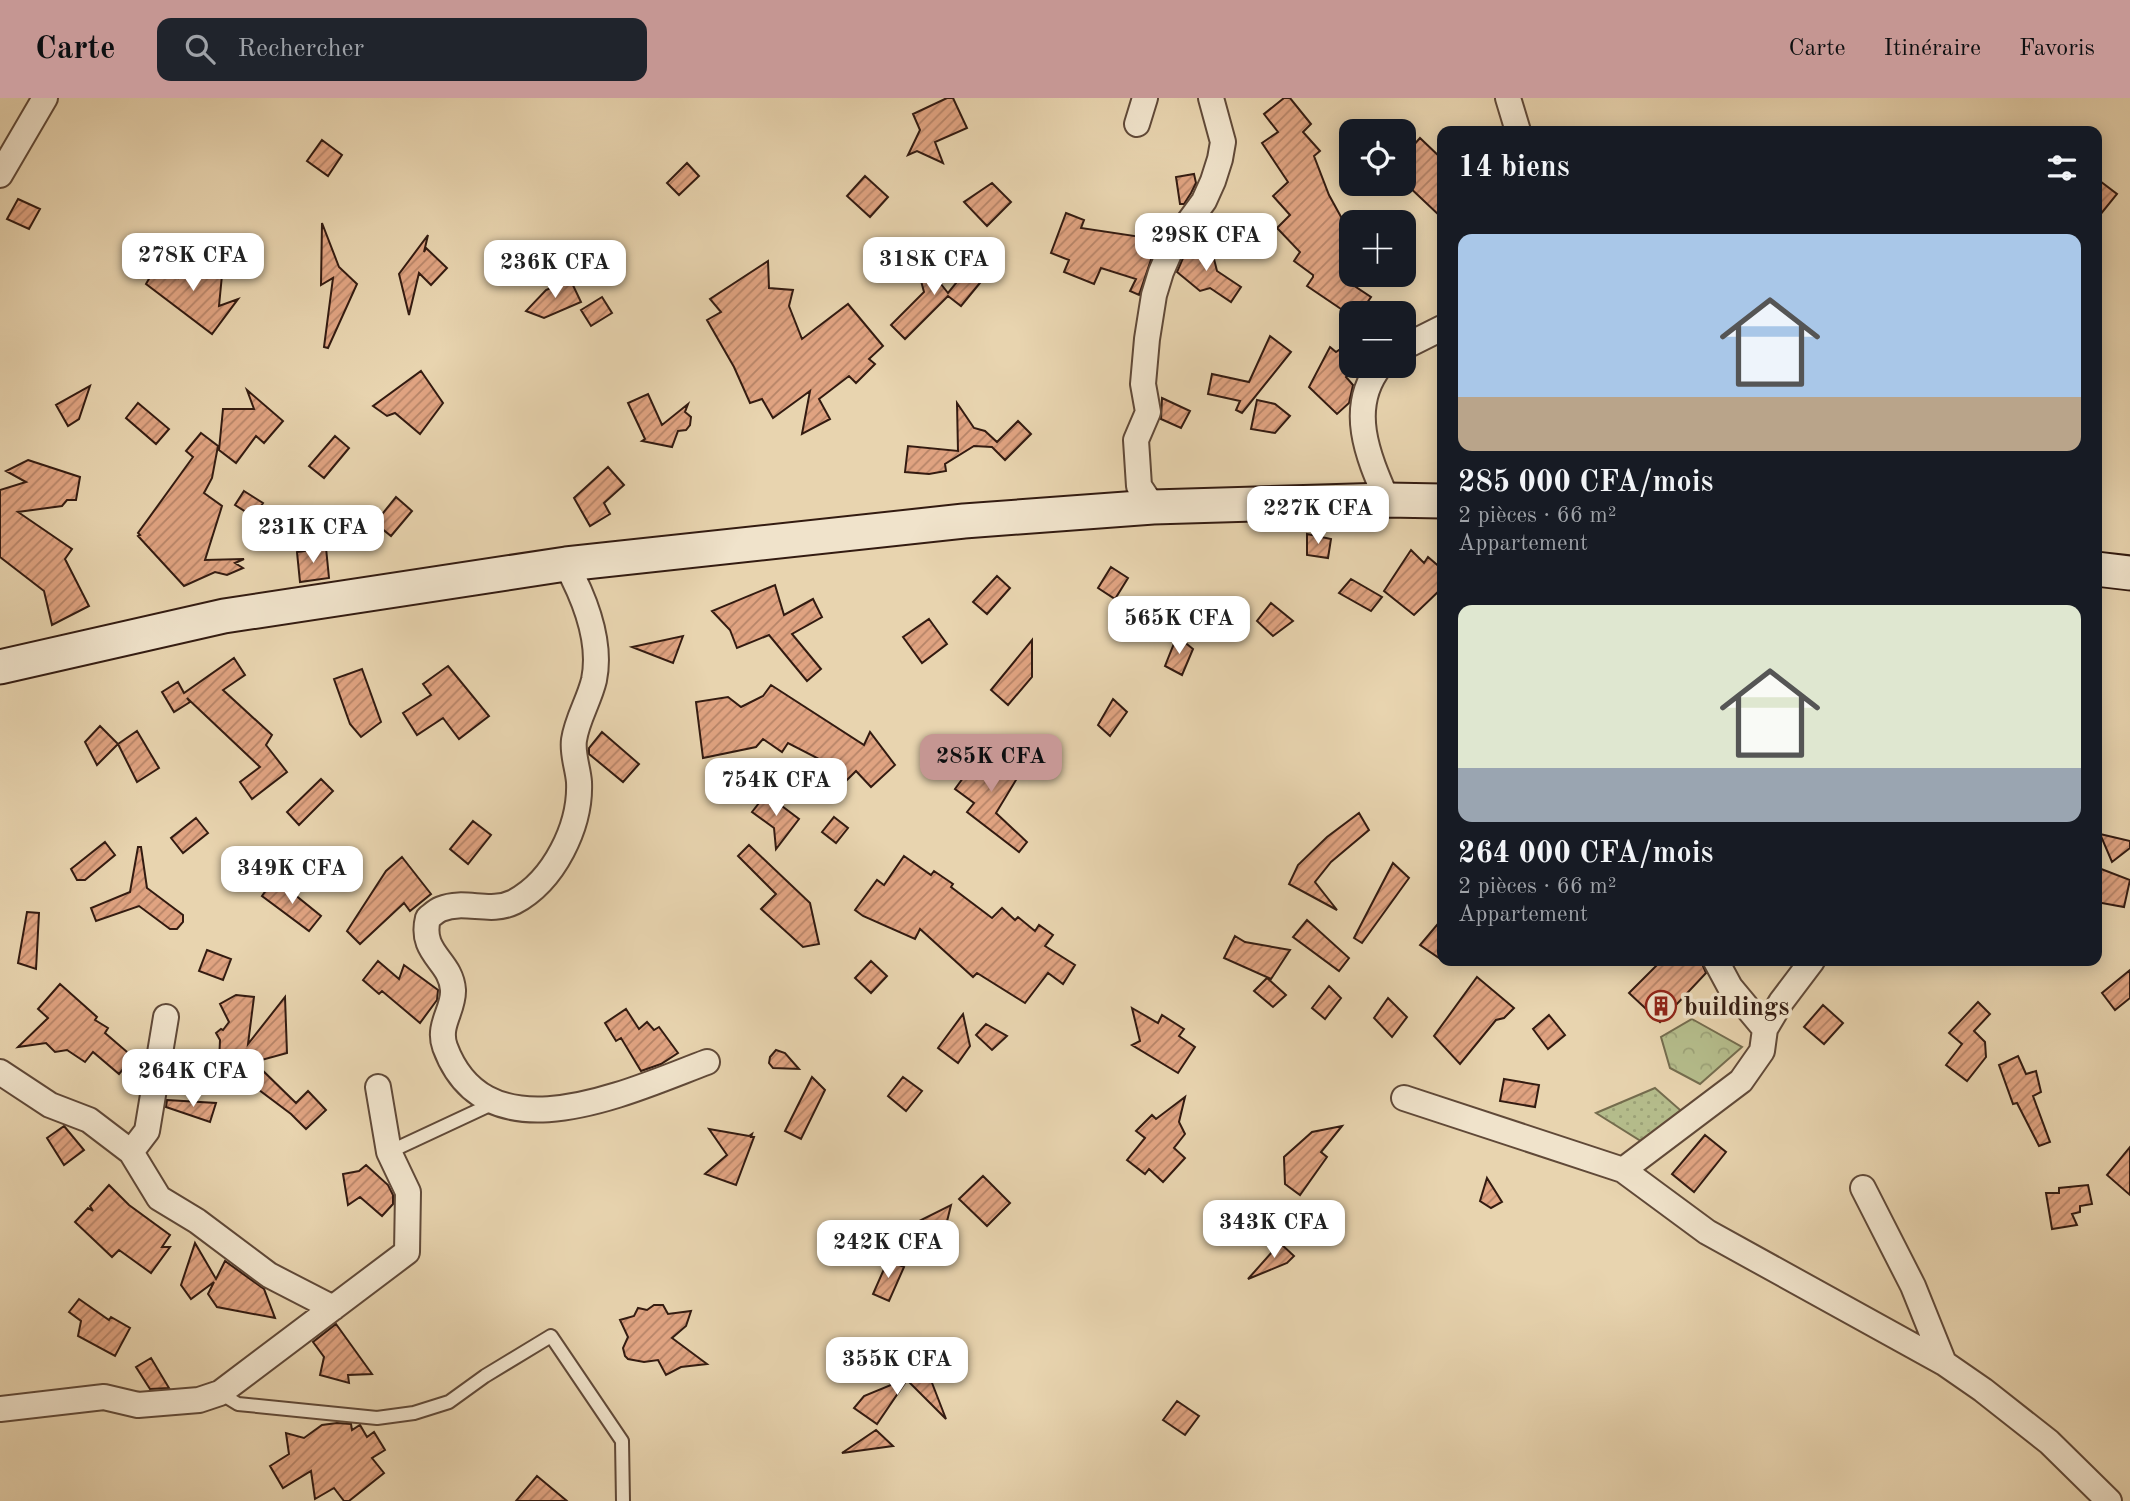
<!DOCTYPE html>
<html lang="fr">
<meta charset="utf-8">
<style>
body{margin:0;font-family:"Old Standard TT",serif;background:#20242c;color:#f1f3f6;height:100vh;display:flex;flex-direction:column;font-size:26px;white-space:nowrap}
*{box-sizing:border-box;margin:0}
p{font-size:23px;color:#9ea1a6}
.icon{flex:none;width:38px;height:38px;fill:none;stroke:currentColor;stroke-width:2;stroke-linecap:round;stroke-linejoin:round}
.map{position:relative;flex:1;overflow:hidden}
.sheet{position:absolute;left:1437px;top:28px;width:665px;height:840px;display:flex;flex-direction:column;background:#171b24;border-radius:14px;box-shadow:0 4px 18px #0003}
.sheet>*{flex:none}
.controls{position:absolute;left:1339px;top:21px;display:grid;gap:14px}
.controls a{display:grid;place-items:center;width:77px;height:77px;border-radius:14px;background:#171b24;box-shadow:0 4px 18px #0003;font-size:35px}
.price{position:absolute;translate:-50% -60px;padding:0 16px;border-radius:14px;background:#fff;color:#222;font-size:23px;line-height:46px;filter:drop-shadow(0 2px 4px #0008)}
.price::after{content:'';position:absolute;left:50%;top:42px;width:21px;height:16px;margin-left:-10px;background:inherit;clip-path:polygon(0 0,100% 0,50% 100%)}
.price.current{background:#c59692;color:#111}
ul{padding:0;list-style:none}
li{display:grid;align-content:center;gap:14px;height:371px;padding:0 21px}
li span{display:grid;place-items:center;height:217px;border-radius:14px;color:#555}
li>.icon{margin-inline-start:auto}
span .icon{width:126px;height:126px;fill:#fffc;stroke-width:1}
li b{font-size:30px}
h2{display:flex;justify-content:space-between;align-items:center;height:84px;padding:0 21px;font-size:30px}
header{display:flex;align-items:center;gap:42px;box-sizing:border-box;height:98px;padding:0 35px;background:#c59692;color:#111}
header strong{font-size:33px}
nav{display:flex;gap:38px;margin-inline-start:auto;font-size:24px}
.search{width:490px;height:63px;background:#20242c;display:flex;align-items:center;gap:18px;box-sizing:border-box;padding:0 24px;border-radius:14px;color:#9ea1a6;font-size:26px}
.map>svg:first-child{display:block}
.grass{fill:url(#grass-dots);stroke:#746c4e;stroke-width:2}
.park{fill:url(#park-crowns);stroke:#746c4e;stroke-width:2}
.building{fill:url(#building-hatch);stroke:#331b11;stroke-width:2}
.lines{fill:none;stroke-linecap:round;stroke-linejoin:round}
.service-casing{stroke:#604938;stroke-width:16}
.minor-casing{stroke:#604938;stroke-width:28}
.secondary-casing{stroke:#331b11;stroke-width:37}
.service{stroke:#f0e3cb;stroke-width:12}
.minor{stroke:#f0e3cb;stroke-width:24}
.secondary{stroke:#f0e3cb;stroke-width:33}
.labels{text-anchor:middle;stroke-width:7;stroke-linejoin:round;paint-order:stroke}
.poi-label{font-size:26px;font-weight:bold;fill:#331b11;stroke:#f0e3cb;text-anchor:start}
</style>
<header>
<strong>Carte</strong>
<div class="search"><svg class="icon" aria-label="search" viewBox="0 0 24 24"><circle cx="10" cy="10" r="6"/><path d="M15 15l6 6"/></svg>Rechercher</div>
<nav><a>Carte</a><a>Itinéraire</a><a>Favoris</a></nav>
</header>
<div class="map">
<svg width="2130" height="1403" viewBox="0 0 2130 1403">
<defs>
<pattern id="grass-dots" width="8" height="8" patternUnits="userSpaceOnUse" patternTransform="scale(1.75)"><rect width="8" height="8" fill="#b5bd8c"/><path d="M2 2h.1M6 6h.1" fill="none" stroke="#9ca278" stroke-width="1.8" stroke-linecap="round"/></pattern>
<pattern id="park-crowns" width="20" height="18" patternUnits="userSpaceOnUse" patternTransform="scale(1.75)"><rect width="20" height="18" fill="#b5bd8c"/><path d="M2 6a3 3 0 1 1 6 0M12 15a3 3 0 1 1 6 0" fill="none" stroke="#9ca278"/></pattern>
<pattern id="building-hatch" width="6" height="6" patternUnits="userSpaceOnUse" patternTransform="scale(1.75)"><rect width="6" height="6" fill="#e0a381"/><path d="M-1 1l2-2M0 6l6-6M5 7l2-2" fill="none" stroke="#b68468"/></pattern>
</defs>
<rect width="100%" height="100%" fill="#e8d4af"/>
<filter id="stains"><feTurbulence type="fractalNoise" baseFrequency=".00286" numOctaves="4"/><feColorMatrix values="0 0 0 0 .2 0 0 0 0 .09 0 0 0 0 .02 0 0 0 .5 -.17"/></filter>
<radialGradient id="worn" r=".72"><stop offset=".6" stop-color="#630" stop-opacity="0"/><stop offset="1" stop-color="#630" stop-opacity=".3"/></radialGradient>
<path class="grass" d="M 1655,990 L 1687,1018 L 1644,1045 L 1596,1015 Z"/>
<path class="park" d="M 1692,921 L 1742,949 L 1700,986 L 1670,970 L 1661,939 Z"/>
<path class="building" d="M 947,0 L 953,0 L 967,30 L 935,44 L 943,65 L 917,53 L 908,57 L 920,32 L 913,16 Z
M 1284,0 L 1290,0 L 1311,26 L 1303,34 L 1320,53 L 1314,58 L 1329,97 L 1351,137 L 1351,177 L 1367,177 L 1356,189 L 1371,199 L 1360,215 L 1347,215 L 1307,188 L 1313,179 L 1313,177 L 1294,163 L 1300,154 L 1277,130 L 1290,117 L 1273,98 L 1288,84 L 1262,45 L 1278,34 L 1264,16 Z
M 1420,40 L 1442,61 L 1442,120 L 1404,84 L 1404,58 Z
M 322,42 L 342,57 L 328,78 L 307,63 Z
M 687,65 L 699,78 L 679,97 L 667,85 Z
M 1194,76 L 1196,85 L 1191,95 L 1184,106 L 1180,106 L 1176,79 Z
M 865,78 L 888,99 L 870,119 L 847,98 Z
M 2096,80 L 2117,96 L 2096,122 Z
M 992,85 L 1011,104 L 987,128 L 964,104 Z
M 18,101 L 40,111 L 29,131 L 7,121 Z
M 1066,115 L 1084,122 L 1081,130 L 1148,140 L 1148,150 L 1155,150 L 1139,197 L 1130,193 L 1136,181 L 1101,170 L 1094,186 L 1064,174 L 1069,162 L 1051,155 Z
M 322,125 L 339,169 L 357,186 L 328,250 L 324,249 L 333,180 L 321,187 Z
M 428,137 L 424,154 L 426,150 L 447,170 L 431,187 L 419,175 L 409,217 L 399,176 Z
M 912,149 L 948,195 L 970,168 L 984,180 L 961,208 L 948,198 L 905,241 L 891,227 L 924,194 Z
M 1211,149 L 1217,173 L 1241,189 L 1231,204 L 1210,190 L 1200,193 L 1177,174 L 1186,153 Z
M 193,159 L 214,175 L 222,177 L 219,208 L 238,201 L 212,236 L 146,186 L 158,165 L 178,180 Z
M 768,163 L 769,190 L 793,192 L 789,208 L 802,241 L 848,206 L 883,248 L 869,261 L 875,266 L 856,285 L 849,278 L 819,301 L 830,321 L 802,336 L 810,293 L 773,320 L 762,301 L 750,305 L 734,269 L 707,222 L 721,214 L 710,201 Z
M 570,181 L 581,204 L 544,220 L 526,213 L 546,192 Z
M 602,199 L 612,215 L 591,228 L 581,212 Z
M 1270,238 L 1291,254 L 1242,315 L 1236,312 L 1240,303 L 1208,296 L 1212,276 L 1249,284 Z
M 1330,249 L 1336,254 L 1339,252 L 1351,263 L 1351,268 L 1356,268 L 1346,279 L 1353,287 L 1349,305 L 1337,316 L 1309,289 Z
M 421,273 L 443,305 L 420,336 L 395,315 L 387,318 L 373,308 Z
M 90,288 L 79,321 L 68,328 L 56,307 Z
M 247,292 L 283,323 L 264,345 L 256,338 L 236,365 L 219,352 L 223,311 L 254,311 Z
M 648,296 L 662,327 L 688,306 L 685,314 L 691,319 L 690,327 L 686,332 L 678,333 L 672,349 L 642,343 L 645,341 L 628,305 Z
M 1162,300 L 1190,313 L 1181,330 L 1161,321 Z
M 1257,302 L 1275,306 L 1290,318 L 1275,335 L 1251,331 Z
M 138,305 L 169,331 L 156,346 L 126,320 Z
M 957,305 L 974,330 L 985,333 L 997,344 L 1018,323 L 1031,336 L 1005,362 L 992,349 L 974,348 L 945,366 L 946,373 L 929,376 L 905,374 L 908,348 L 958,353 Z
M 201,335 L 218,348 L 212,380 L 204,395 L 222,408 L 205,462 L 244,461 L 235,465 L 243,470 L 227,477 L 215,474 L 184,488 L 138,438 L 140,437 L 138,435 L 193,359 L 186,353 Z
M 335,338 L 349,350 L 324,380 L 309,368 Z
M 28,362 L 80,379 L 76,402 L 67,402 L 62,408 L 18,414 L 72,451 L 65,461 L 89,508 L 52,527 L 44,493 L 0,459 L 0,392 L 26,384 L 6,373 Z
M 608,369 L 624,387 L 604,405 L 610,416 L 590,428 L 574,400 Z
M 244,393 L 263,405 L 254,419 L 235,407 Z
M 396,399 L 412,413 L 391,438 L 375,425 Z
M 336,412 L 346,431 L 320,446 L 309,427 Z
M 1307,436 L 1331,441 L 1328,460 L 1307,457 Z
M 326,450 L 329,480 L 300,484 L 297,454 Z
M 1411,452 L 1424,465 L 1428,459 L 1442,471 L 1442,490 L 1414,517 L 1384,493 Z
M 1111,469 L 1128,480 L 1115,501 L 1098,490 Z
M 997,478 L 1010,490 L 987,516 L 973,504 Z
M 1351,481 L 1382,499 L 1371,513 L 1339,495 Z
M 775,487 L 784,517 L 813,501 L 822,519 L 792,536 L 821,571 L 807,583 L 769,537 L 737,550 L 730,532 L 712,513 Z
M 1271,505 L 1293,523 L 1273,538 L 1257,523 Z
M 929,521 L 947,546 L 922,565 L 903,539 Z
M 683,538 L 673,565 L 632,549 Z
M 1177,538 L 1193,551 L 1182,577 L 1165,568 Z
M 1032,542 L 1032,579 L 1008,607 L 991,592 Z
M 234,560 L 245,577 L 223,592 L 272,637 L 266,647 L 287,674 L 252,701 L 240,684 L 260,669 L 187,600 L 190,604 L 174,614 L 162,594 L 178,584 L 184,595 Z
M 448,568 L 489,618 L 459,641 L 443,620 L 417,637 L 403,615 L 431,597 L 423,586 Z
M 362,571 L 381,624 L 361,639 L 350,626 L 334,581 Z
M 771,587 L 864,647 L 870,634 L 895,667 L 871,689 L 856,673 L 840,689 L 816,671 L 823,663 L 788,645 L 782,654 L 763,641 L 756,649 L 703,660 L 696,604 L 728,599 L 741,609 L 763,598 Z
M 1113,601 L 1127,614 L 1110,638 L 1098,627 Z
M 100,628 L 118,646 L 97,667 L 85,644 Z
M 137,633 L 159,670 L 137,684 L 118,646 Z
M 602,634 L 639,666 L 623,684 L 589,656 L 589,650 Z
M 987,647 L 1019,677 L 996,715 L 1027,744 L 1019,754 L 967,714 L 974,705 L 955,691 Z
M 321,681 L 333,693 L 299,727 L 287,714 Z
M 766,696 L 799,721 L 776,751 L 774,730 L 752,714 Z
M 1359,715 L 1369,732 L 1331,764 L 1315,784 L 1337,812 L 1289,786 L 1298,767 L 1327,739 Z
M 834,719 L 848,730 L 836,745 L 822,734 Z
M 196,720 L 208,735 L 183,755 L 171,740 Z
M 473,723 L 491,737 L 468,766 L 450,751 Z
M 2100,736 L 2130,743 L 2130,750 L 2112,764 Z
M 105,744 L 115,757 L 85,782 L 77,782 L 71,771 Z
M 749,747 L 810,805 L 819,846 L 803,849 L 761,811 L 776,796 L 738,758 Z
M 138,749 L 141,749 L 147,790 L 183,817 L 183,824 L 177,831 L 170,831 L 139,808 L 96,823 L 91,810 L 130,794 Z
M 904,758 L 931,777 L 934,773 L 953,786 L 951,789 L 992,820 L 1002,810 L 1015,822 L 1018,819 L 1035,833 L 1039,827 L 1053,837 L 1045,848 L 1075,867 L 1063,886 L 1048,875 L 1025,905 L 977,875 L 973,879 L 920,831 L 915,841 L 863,818 L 855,812 L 877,782 L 884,787 Z
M 402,759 L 431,796 L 410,813 L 404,805 L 360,846 L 347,833 L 386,773 Z
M 1393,765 L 1409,780 L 1362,845 L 1354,840 Z
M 2096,769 L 2130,782 L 2124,809 L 2096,804 Z
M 272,784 L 280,790 L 284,788 L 321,818 L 309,833 L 262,798 Z
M 27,814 L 39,815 L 36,871 L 18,865 Z
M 1442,821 L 1442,862 L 1420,847 Z
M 1307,822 L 1349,860 L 1339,873 L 1293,839 Z
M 1235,838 L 1245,844 L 1290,852 L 1271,881 L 1224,860 Z
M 207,852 L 231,861 L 223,882 L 199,873 Z
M 378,863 L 399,881 L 404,867 L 438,892 L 437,902 L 420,925 L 382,893 L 379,896 L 363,882 Z
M 871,863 L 887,878 L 871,895 L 855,880 Z
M 1661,863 L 1701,863 L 1706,875 L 1660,924 L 1629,895 Z
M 2130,872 L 2130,900 L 2115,912 L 2102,895 Z
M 1477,879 L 1514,910 L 1504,920 L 1496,922 L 1460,966 L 1434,938 Z
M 1267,880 L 1286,897 L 1273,909 L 1254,893 Z
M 60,886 L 97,919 L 95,922 L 108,930 L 105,935 L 133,959 L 119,976 L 93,954 L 85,964 L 67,952 L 55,954 L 46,945 L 18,949 L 48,920 L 38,911 Z
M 1329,888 L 1341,900 L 1325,921 L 1312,910 Z
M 236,897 L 254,899 L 248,946 L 285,899 L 287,955 L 254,964 L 296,1005 L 308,993 L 326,1012 L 306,1031 L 291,1016 L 259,992 L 250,991 L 236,968 L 231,969 L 234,965 L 232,961 L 223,987 L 218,986 L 220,942 L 216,935 L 221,931 L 223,932 L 229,924 L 220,906 Z
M 1388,900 L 1407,919 L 1392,939 L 1374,920 Z
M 1978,904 L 1990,916 L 1974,933 L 1985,944 L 1986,959 L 1967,983 L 1946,967 L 1962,946 L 1949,935 Z
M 1823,907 L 1843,925 L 1824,946 L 1804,929 Z
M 1132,910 L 1158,925 L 1162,917 L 1184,931 L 1179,938 L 1195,949 L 1178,975 L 1132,947 L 1140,943 Z
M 626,911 L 639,931 L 647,924 L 654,932 L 659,929 L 678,955 L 661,966 L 641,973 L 621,940 L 616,943 L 605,925 Z
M 963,916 L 970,948 L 958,965 L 938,950 Z
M 1549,917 L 1565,937 L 1548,951 L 1533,931 Z
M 986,926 L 1007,938 L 992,952 L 976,937 Z
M 776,952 L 785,955 L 799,971 L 773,970 L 769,965 L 770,959 Z
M 2018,958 L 2026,976 L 2036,973 L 2041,994 L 2033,998 L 2050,1044 L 2039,1048 L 2017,1005 L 2013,1006 L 1999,967 Z
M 812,979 L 825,992 L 801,1041 L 785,1033 Z
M 903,979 L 922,993 L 906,1013 L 888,998 Z
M 1504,981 L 1539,987 L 1535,1009 L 1500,1003 Z
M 1185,999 L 1179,1024 L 1185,1036 L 1174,1050 L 1185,1060 L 1163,1084 L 1149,1071 L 1145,1076 L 1127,1062 L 1145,1040 L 1136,1033 L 1152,1017 L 1156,1021 Z
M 167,1002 L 216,1005 L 210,1024 L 166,1009 Z
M 64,1028 L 84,1052 L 64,1067 L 47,1040 Z
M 1342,1028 L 1321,1054 L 1327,1059 L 1300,1097 L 1285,1086 L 1284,1059 L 1312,1034 Z
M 709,1031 L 749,1038 L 752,1036 L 751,1039 L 754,1039 L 736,1087 L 705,1076 L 727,1057 Z
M 1705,1037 L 1726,1054 L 1694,1094 L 1672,1076 Z
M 2130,1049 L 2130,1097 L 2107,1077 Z
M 366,1067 L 388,1087 L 393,1097 L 393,1106 L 382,1118 L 360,1099 L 348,1107 L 343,1076 L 359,1073 Z
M 983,1078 L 1010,1105 L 987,1128 L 959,1101 Z
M 1487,1080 L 1502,1104 L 1491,1110 L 1480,1103 Z
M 109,1087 L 129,1107 L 170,1137 L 162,1149 L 170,1149 L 151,1175 L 119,1152 L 112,1159 L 75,1124 L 88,1110 L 93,1113 L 90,1108 Z
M 2088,1087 L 2092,1106 L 2080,1108 L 2080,1114 L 2072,1116 L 2077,1127 L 2052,1131 L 2046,1095 L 2059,1095 L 2059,1090 Z
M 951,1107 L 940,1152 L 917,1124 Z
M 195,1145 L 216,1181 L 225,1163 L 264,1191 L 275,1220 L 217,1209 L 208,1196 L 214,1184 L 191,1201 L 181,1187 Z
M 1280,1145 L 1294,1158 L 1287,1165 L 1248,1181 Z
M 888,1162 L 904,1169 L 889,1203 L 873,1196 Z
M 79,1201 L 109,1222 L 111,1219 L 130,1230 L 115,1258 L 78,1238 L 81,1223 L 69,1214 Z
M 654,1207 L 663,1207 L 668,1216 L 691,1213 L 686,1228 L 672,1240 L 707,1266 L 681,1269 L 666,1277 L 658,1262 L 644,1264 L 628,1261 L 625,1258 L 623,1250 L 628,1239 L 620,1222 L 634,1218 L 638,1210 L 647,1212 Z
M 336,1226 L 372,1276 L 348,1277 L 349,1285 L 320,1277 L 324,1259 L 313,1244 Z
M 151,1260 L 169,1290 L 150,1291 L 136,1269 Z
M 927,1272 L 946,1321 L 907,1282 L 877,1326 L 854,1310 L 864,1298 Z
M 1177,1303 L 1199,1318 L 1185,1337 L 1163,1322 Z
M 337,1325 L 351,1326 L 352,1332 L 360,1327 L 367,1339 L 374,1334 L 385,1352 L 372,1360 L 384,1375 L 349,1403 L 344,1403 L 334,1390 L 315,1401 L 311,1373 L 283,1390 L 270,1368 L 289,1356 L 286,1335 L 304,1340 L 322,1327 Z
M 876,1332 L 893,1348 L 842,1355 Z
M 537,1378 L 567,1403 L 516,1403 Z"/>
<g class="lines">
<g class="service-casing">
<path id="service" d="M 389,1054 L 494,1005
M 220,1295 L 238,1306 L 377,1320 L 414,1315 L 449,1304 L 485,1278 L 551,1238 L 622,1343 L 623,1403"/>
</g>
<g class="minor-casing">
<path id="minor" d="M 1508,0 L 1518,33
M 1137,26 L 1145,0
M 0,77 L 45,0
M 1404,249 L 1442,230
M 1380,268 C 1347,310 1368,358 1387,402
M 1153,409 L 1139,388 L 1136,342 L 1148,314 L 1143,286 L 1147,241 L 1154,197 L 1161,174 L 1174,144 L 1204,103 L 1213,83 L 1220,61 L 1223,44 L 1211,0
M 566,466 C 584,499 602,543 594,582 C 589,603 577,621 574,642 C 572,656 578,670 579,684 C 581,728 554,783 514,804 C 490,816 465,801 441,811 C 436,813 432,817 428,820 C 419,856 451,862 453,892 C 454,912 437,927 445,949 C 487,1062 629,993 707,964
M 1716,863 L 1730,889 L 1765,931
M 0,974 L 50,1007 L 89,1022 L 131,1054 L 159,1100 L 197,1123 L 269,1177 L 333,1210
M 1404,1000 L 1623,1072 L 1707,1134 L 1944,1265
M 131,1054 L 147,1033 L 166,919
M 1623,1072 L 1741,983 L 1762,953 L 1765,931 L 1781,904 L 1812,863
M 1863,1090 L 1913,1188 L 1944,1265 L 1983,1292 L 2049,1344 L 2109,1403
M 0,1311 L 104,1299 L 138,1307 L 199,1302 L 220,1295 L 407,1154 L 408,1094 L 389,1054 L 378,989"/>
</g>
<g class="secondary-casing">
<path id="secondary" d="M 2096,471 L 2130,475
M 0,569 L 224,518 L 566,466 L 964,423 L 1153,409 L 1387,402 L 1442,403"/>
</g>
<use href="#service" class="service"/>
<use href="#minor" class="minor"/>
<use href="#secondary" class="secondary"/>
</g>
<defs>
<g id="building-ring" transform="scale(1.575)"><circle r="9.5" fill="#f0e3cb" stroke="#8f2418" stroke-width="1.5"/><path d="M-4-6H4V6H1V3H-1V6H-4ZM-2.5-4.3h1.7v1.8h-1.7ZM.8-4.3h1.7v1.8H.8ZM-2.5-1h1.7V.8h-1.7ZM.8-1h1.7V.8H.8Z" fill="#8f2418"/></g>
</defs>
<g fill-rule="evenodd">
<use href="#building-ring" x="1661" y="908"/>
</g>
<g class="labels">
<g class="poi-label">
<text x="1684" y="917">buildings</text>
</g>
</g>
<rect width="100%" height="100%" filter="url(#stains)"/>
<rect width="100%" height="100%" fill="url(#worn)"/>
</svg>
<div class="controls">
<a><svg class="icon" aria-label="locate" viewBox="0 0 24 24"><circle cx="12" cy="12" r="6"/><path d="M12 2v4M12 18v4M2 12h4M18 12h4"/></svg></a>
<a>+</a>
<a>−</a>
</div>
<b class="price" style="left:1206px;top:175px">298K CFA</b>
<b class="price" style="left:193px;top:195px">278K CFA</b>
<b class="price" style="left:934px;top:199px">318K CFA</b>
<b class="price" style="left:555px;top:202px">236K CFA</b>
<b class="price" style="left:1318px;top:448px">227K CFA</b>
<b class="price" style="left:313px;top:467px">231K CFA</b>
<b class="price" style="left:1179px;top:558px">565K CFA</b>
<b class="price current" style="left:991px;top:696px">285K CFA</b>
<b class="price" style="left:776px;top:720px">754K CFA</b>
<b class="price" style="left:292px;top:808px">349K CFA</b>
<b class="price" style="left:193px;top:1011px">264K CFA</b>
<b class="price" style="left:1274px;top:1162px">343K CFA</b>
<b class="price" style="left:888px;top:1182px">242K CFA</b>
<b class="price" style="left:897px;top:1299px">355K CFA</b>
<section class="sheet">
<h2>14 biens<svg class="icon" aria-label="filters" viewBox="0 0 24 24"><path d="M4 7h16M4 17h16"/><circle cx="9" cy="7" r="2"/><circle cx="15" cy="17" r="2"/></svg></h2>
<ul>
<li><span style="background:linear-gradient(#a9c7e8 75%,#b9a48a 0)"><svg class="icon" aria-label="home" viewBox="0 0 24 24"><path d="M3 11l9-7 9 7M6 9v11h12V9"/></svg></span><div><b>285 000 CFA/mois</b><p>2 pièces · 66 m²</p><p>Appartement</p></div></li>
<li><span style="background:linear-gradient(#dfe7d0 75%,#9aa5b1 0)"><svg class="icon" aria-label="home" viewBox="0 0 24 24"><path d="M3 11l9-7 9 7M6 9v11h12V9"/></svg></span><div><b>264 000 CFA/mois</b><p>2 pièces · 66 m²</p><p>Appartement</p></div></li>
</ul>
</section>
</div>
